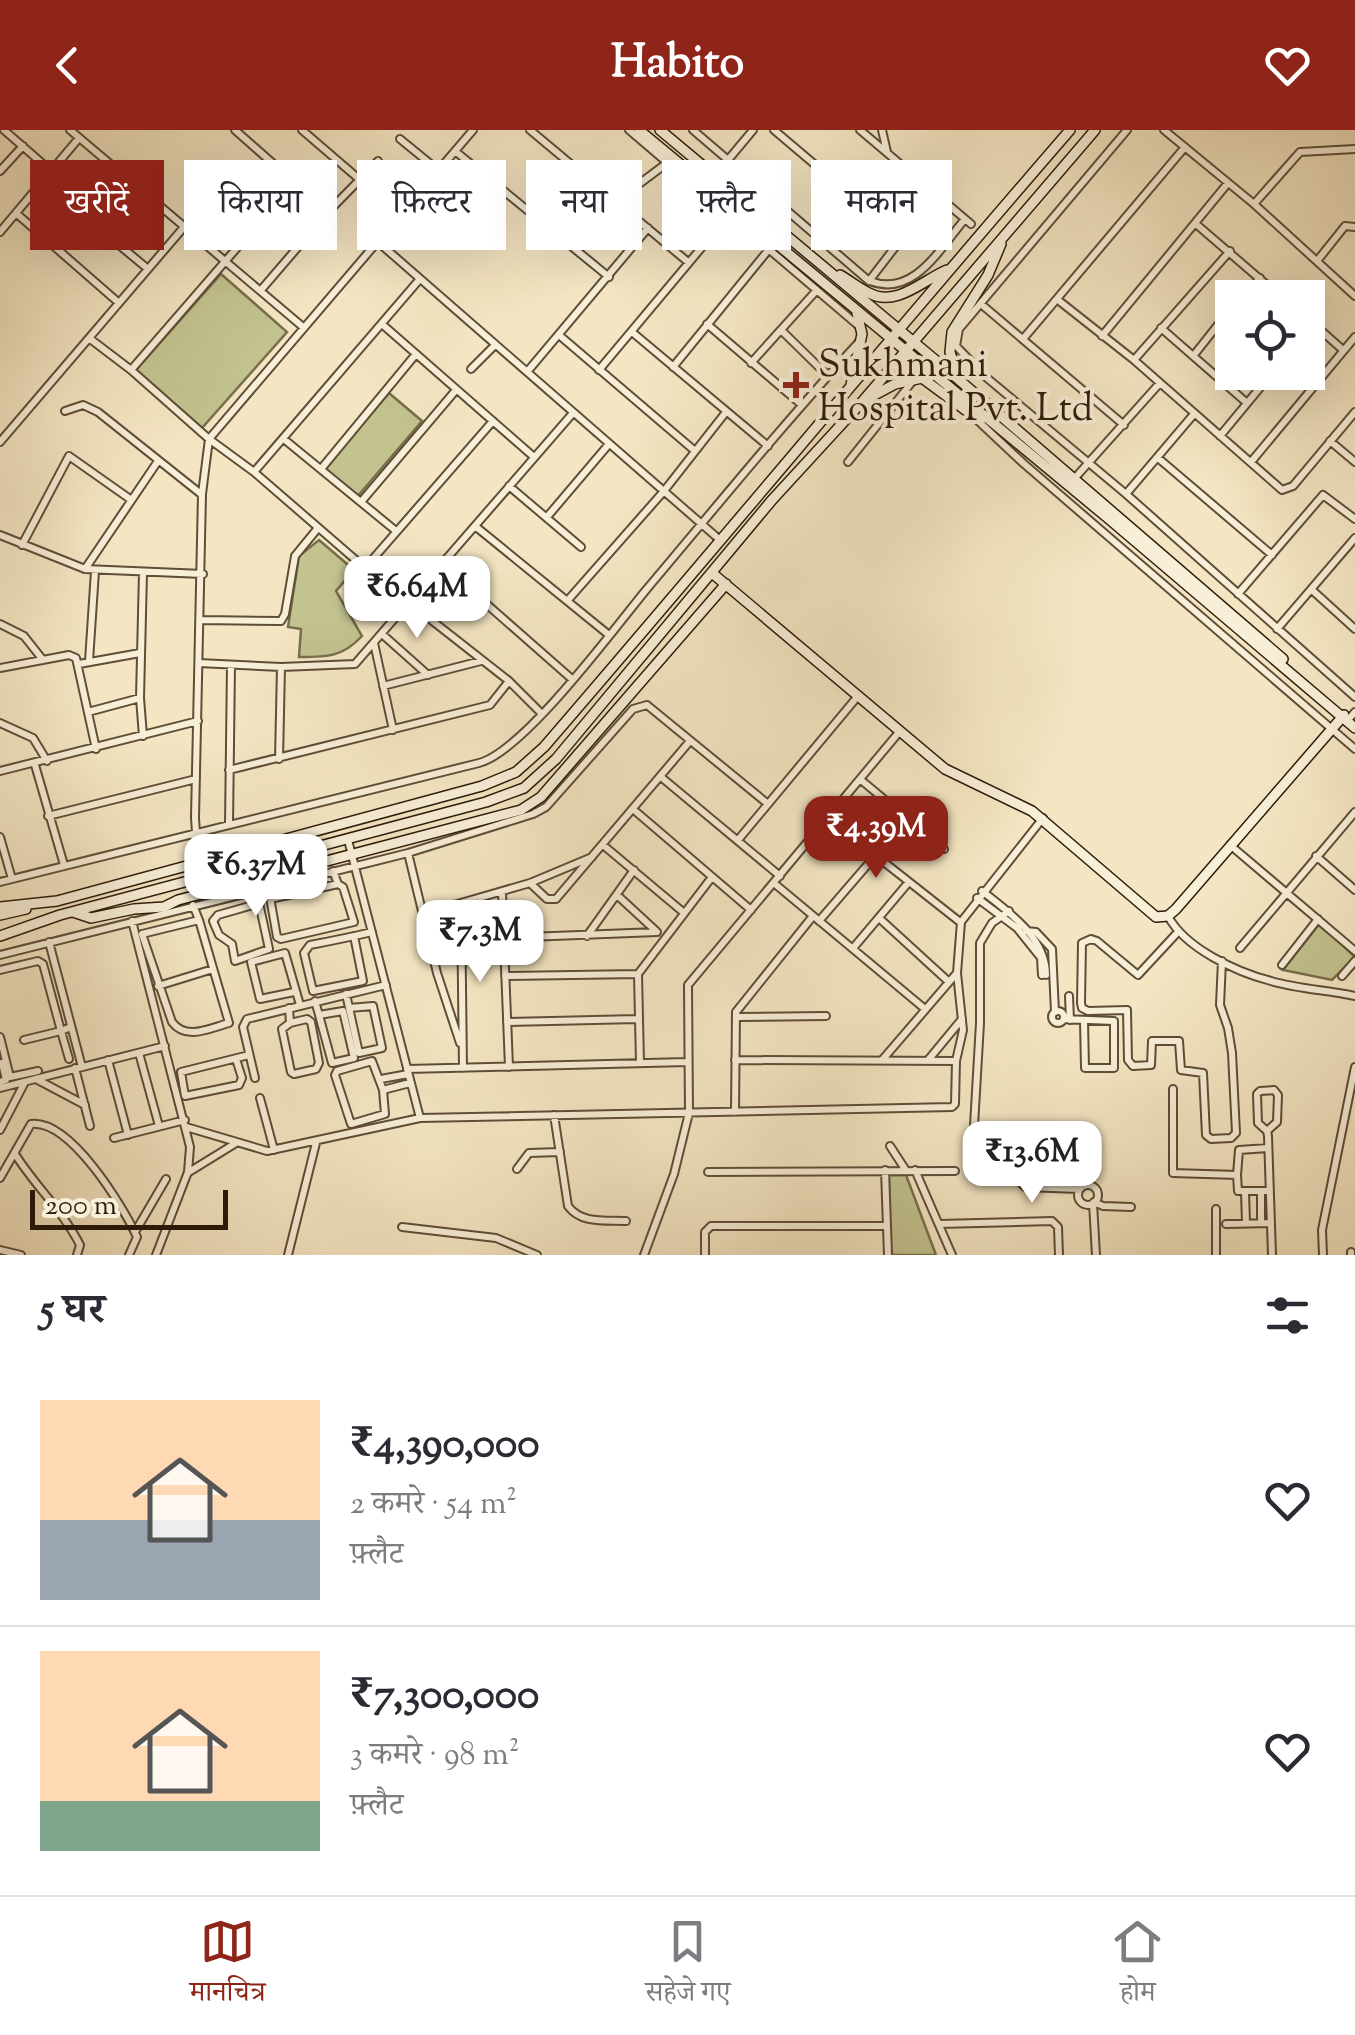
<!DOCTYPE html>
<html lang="hi">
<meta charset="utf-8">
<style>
body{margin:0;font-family:"Sorts Mill Goudy","Noto Serif Devanagari",serif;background:#f2f2f3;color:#2b2b33;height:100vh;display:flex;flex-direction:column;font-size:38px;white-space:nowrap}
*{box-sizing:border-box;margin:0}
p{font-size:32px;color:#7c7c81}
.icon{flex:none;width:55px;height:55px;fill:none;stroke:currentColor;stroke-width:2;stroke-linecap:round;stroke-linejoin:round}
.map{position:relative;height:1125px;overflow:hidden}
.drawer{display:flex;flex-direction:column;background:#fff;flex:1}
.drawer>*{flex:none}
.guide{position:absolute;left:30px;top:30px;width:1295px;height:90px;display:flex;gap:20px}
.buttons{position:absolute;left:1215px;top:150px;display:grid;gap:20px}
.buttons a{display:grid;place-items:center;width:110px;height:110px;border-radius:0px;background:#fff;box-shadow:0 10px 40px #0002;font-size:50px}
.scale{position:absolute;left:30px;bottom:25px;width:198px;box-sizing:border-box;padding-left:10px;border:5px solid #2d1a09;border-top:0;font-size:28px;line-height:35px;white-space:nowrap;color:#2d1a09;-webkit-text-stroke:8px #f8efd8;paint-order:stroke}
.price{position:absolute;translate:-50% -85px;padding:0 22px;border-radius:20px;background:#fff;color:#222;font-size:32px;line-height:65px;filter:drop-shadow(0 2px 5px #0008)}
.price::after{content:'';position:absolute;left:50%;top:60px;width:30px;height:22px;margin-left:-15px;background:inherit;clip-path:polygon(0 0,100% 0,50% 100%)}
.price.on{background:#8f2418;color:#fff}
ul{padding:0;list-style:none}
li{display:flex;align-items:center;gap:30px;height:250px;padding:0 40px}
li+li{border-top:2px solid #e1e1e2}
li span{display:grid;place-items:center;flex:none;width:280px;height:200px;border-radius:0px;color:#555}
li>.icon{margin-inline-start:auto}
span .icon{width:120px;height:120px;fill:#fffc;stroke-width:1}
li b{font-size:42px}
h2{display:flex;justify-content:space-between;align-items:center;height:120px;padding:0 40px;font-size:42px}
.tag{padding:0 35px;border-radius:0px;background:#fff;box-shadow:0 10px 40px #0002;font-size:35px;line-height:90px}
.tag.on{background:#8f2418;color:#fff}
header{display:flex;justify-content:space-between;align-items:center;height:130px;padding:0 40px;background:#8f2418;color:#fff;font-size:45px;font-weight:800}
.dock{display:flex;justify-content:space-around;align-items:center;height:140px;border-top:2px solid #e1e1e2;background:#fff;font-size:28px;color:#7c7c81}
.dock a{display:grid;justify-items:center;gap:5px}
.dock .on{color:#8f2418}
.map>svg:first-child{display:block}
.green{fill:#c2c38f;stroke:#786e4c;stroke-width:2.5}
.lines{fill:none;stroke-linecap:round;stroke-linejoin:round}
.street-casing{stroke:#5f4d38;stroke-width:10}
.secondary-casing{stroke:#2d1a09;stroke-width:12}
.street{stroke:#f8efd8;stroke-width:6}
.secondary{stroke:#f8efd8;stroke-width:9}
.poi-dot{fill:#8f2418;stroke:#f8efd8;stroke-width:4}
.labels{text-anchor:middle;stroke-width:8;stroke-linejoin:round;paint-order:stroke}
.poi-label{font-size:38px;fill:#2d1a09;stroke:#f8efd8;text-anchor:start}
</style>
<header><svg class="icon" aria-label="back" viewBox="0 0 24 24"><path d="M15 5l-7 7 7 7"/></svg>Habito<svg class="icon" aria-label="heart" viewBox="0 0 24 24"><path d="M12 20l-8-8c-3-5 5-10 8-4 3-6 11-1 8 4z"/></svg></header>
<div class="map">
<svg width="1355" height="1125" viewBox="0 0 1355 1125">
<rect width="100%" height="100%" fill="#f4e6c3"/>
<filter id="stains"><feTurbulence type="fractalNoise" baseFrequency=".002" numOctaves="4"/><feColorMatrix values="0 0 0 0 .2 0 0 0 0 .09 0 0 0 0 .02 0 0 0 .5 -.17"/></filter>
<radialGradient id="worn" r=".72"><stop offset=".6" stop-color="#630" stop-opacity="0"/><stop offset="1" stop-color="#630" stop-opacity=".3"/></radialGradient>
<path class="green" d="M 221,144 L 287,202 L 202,298 L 136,240 Z
M 389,263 L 422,291 L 357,367 L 324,339 Z
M 319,410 L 354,440 L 336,461 L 362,506 C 343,527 327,527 299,527 L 301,499 L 288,497 L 299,426 Z
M 1320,793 L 1355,827 L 1332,850 L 1283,840 Z
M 889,1045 L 906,1045 L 936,1125 L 890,1125 Z"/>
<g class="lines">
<g class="street-casing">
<path id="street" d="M 4,0 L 51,41
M 70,0 L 303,197
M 235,0 L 328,82
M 302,0 L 402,86
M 530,0 L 688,132
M 629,0 L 860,197
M 693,0 L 869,151 L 899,112 L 898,105 L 774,0
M 860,0 L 971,94
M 882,0 L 887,22
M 1127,0 L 959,199 L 956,216 L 987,248 L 1126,364 L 1355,567
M 1164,0 L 1254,74 L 1355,166
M 400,9 L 438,40
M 455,21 L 609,147
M 728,30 L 753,0
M 0,41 L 23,16
M 43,52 L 148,139
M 1254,74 L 1300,22 L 1355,19
M 621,75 L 639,54 L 667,33
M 17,84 L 119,173
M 1196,94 L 1282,168
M 0,102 L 79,8
M 378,112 L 720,410
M 1317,131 L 1345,96 L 1355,97
M 870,151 C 914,168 940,118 965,89
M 261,160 L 328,82 L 378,31
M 1242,168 L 1260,148
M 1058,170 L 1134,230 L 1282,360 L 1293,356 L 1355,282
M 981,174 L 1124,295
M 1308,189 L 1343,220
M 707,194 L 802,275
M 383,195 L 534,327
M 1161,198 L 1247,273
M 781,200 L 828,246
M 632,202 L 768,316
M 559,205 L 695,321
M 1102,206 L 1228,53
M 89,208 L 131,240 L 209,309 L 254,342 L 365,438 L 509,551 L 540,582
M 1023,209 L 1185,17
M 1194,225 L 1232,177
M 1134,230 L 1230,121
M 751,233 L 816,161
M 673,237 L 770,118
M 471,239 L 495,215
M 131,240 L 294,52
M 599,240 L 728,86
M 527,242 L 648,98
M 1304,242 L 1317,254
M 65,281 L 83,275 L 98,282 L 201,364
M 972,285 L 1023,333 L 1355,619
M 1220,306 L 1273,242
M 285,310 L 396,401
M 1330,311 L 1355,332
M 0,312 L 184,97
M 1158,328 L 1272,425
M 848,332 L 912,252
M 1251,332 L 1355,207
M 321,339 L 416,224
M 254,342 L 419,150
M 1074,349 L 1159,254
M 509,356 L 581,417
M 1126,364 L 1194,284
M 361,372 L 456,260
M 547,387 L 609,314
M 475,396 L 609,505
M 0,405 L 85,439 L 203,444
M 22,415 L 69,326 L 130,369
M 441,434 L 573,550
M 365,438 L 493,291
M 85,439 L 158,331
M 143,442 L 140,568 L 143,606
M 1312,460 L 1355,499
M 1238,464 L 1323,365 L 1355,389
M 568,470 L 664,361 L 726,282
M 201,490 L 281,491 L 285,484 L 295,426 L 318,398
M 0,494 L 24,506 L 43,530
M 1277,499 L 1355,408
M 382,504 L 428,545
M 374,513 L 393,600
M 89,531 L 95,441
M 199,533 L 281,537 L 355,534 L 573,283
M 79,534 L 140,523
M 0,538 L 69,525 L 76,528 L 96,619
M 383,556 L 481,531
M 88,582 L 140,568
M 1347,591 L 1355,582
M 0,593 L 33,608 L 47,631
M 279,629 L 281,537
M 35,635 L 64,735
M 229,640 L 490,575 L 509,551
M 0,641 L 198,591
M 661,647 L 780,746
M 861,650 L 944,719
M 634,680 L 751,780
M 48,686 L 196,649
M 229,694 L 231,535
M 0,707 L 12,749
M 348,710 L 420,988
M 738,710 L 858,566
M 603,715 L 683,782
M 1230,715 L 1355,821
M 408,723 L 437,843 L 460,913
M 875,725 L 960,792
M 1316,726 L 1355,760
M 198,732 L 195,688 L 202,364 L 209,309 L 473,0
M 0,752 L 479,633 C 524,621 613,500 646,460 C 716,377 785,292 859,212
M 530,753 L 547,769 L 556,769 L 690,611
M 775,754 L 925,879
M 268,756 L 277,807 L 281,809 L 354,792 L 343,757 L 338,754
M 256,759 L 269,819 L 235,831 L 232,814 L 219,805 L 213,791 L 218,785 L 260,773
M 982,761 C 1010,783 1046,808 1046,845
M 502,762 L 509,937
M 617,765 L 656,801
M 977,768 L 1017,798 L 1041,828 L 1042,845
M 270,769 L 338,754 L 333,741
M 193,775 L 199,790 L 142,804 L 172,892 C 186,911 210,898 229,893 L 199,790
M 461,775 L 463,938
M 1009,781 L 992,793 L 980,813 L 980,893 L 972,1030 L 979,1036 L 1008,1040 L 1025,1057 L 1080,1059
M 423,784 L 530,753 L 592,727
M 1168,786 C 1185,818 1236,842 1271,851 C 1298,859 1327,860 1355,866
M 879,788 L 949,852
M 132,791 L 190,1017 L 188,1042 L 156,1125
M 819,791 L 907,689
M 1026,801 L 1036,802 L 1052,819 L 1055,882
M 1177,803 L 1138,845 L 1097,811 L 1091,809 L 1082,813 L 1081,873 L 1082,878 L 1088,881 L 1127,880 L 1128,930 L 1133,936 L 1151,935 L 1152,911 L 1179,911 L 1181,940 L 1203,943 L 1206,1005 L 1211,1009 L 1231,1008 L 1236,1003 L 1232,923 L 1228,898 L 1220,875 L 1222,831
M 354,806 L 363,851 L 313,861 L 304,823 L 310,815 C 331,811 351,807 372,802
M 587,806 L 634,740
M 504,808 L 657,802
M 49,812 L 82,937
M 854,817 L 908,753
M 1240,818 L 1355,682
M 0,825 L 408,723 L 533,684 L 546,677 L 633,579 L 647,575 L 768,674
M 1282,835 L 1318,789
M 0,840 L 38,831 L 43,834 L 61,901 L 71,897
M 505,846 L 638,844
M 1342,846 L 1355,831
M 158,856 L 213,839
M 294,862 L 260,869 L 251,832 L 285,823 L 300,875
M 346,864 L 359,923 L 382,918 L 373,876 L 349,878
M 1069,866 L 1070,890
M 315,871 L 319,885 L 343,881 L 354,928 L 332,933 L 319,885
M 289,878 L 290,893 L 282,899 L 291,942 L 294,944 L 316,939 L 319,933 L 311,892 L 307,889 L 290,893
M1052 887a6 6 0 1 1 12 0a6 6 0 1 1-12 0Z
M 736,887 L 826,886
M 1064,889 L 1114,891 L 1114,938 L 1085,938 L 1084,891
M 507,892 L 637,889
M 0,907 L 10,947 L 38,941
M 24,910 L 61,901 L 69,929
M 139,923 L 159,996
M 236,929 L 242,948 L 239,955 L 185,966 L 181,942 L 249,925
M 883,929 L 956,844
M 929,929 L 962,889
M 108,930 L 128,1005
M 735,930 L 956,931
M 640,933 L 638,844 L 712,747
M 75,938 L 90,996
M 407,939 L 687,932
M 255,948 L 243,897 L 247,889 L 386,855
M 36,949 L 85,975
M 381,949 L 408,944
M 0,952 L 6,950 L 2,933
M 0,958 L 165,916
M 1173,959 L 1173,1043 L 1237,1045 L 1238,1061 L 1270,1061
M 383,960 L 372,931 L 337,941 L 335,945 L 351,994 L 385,984 L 383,960 L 410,953
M 260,968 L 274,1020
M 735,982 L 736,882 L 813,786
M 554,985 L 568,1076 C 581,1094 605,1090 626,1091
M 186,997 L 267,1021 L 420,988 L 952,977 L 955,974 L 956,931 L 963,900 L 957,843 L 961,792 L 1043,688
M 0,1000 L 25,952
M 1267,1001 L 1277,992 L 1278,965 L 1274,960 L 1260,961 L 1257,964 L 1258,993 L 1267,1001 L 1268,1006 L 1272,1125
M 114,1008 L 185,990
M 890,1016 L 905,1039
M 15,1024 C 35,1056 63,1081 80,1115 L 77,1125
M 517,1039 L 529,1023 L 560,1022
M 885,1040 L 888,1125
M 915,1040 L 952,1125
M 189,1042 L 236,1013
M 708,1042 L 955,1041
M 1237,1045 L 1239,1020 L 1268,1018
M 0,1048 L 31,994 C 70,989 123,1076 137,1107 L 129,1125
M1078 1065a10 10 0 1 1 20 0a10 10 0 1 1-20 0Z
M 1245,1062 L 1246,1093
M 1261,1062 L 1261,1093
M 1094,1072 L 1103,1076 L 1131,1077
M 1093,1073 L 1096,1125
M 1216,1079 L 1216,1125
M 939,1094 L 1052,1091 L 1058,1097 L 1059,1125
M 1226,1094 L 1271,1093
M 402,1097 L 496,1108 L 537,1125
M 135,1102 L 166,1049
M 0,1120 L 21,1125
M 1351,1122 L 1351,1125
M 288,1125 L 316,1013
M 644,1125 L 674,1044 L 689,983 L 688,855 L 900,601
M 705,1125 L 705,1102 L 711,1096 L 887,1096
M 1323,1125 L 1322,1100 L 1355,937"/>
</g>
<g class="secondary-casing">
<path id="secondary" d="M 639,0 L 1109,389 L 1355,598
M 660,0 L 958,249 L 1283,529
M 840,145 C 850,151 859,158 869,163 C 896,178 923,150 947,140
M 958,249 L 950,222 L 952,202 L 988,145 L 1001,114
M 851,255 L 862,204 L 857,183
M 867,269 L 895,254 L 922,248 L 968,282 L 983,288
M 712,443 L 945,639 L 1032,681 L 1156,787 L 1168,786 L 1176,779 L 1344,585
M 0,777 L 57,771 L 482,656 L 516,642 L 544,617 C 721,412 893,204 1070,0
M 73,782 L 91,788 L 134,779 L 164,777 L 178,770 L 521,680 L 541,667 L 726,454
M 0,785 L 26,779
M 0,806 L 60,785 L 486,672 L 524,658 L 556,629 L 772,370 L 862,272 L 1095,0"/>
</g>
<use href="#street" class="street"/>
<use href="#secondary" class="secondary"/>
</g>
<path class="poi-dot" d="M791 240h10v10h10v10h-10v10h-10v-10h-10v-10h10z"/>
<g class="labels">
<g class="poi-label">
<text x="818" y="246">Sukhmani<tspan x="818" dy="44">Hospital Pvt. Ltd</tspan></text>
</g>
</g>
<rect width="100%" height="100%" filter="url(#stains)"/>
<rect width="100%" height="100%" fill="url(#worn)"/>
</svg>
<div class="buttons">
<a><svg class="icon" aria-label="locate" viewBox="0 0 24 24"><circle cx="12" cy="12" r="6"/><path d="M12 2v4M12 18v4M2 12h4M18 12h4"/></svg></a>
</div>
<div class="scale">200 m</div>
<b class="price" style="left:417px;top:511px">₹6.64M</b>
<b class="price on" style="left:876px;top:751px">₹4.39M</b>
<b class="price" style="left:256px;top:789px">₹6.37M</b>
<b class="price" style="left:480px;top:855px">₹7.3M</b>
<b class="price" style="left:1032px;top:1076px">₹13.6M</b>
<div class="guide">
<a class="tag on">खरीदें</a>
<a class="tag">किराया</a>
<a class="tag">फ़िल्टर</a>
<a class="tag">नया</a>
<a class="tag">फ़्लैट</a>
<a class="tag">मकान</a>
</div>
</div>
<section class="drawer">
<h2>5 घर<svg class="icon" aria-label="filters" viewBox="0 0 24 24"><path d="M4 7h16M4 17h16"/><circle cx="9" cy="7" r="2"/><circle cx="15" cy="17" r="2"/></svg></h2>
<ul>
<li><span style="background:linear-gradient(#ffd9b3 60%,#9aa5b1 0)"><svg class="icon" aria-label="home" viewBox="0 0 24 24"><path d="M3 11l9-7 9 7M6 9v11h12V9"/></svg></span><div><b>₹4,390,000</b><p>2 कमरे · 54 m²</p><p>फ़्लैट</p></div><svg class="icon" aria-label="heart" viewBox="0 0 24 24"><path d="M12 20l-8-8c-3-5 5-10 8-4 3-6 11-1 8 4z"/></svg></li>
<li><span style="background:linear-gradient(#ffd9b3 75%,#7fa58c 0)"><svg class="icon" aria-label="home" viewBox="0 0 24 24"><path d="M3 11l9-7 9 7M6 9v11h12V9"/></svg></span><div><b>₹7,300,000</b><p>3 कमरे · 98 m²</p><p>फ़्लैट</p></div><svg class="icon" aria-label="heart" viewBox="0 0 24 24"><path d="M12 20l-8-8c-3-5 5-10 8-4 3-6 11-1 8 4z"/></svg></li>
</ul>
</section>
<nav class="dock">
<a class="on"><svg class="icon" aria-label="map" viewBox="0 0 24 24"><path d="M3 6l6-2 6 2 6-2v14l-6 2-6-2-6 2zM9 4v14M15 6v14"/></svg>मानचित्र</a>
<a><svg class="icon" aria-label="saved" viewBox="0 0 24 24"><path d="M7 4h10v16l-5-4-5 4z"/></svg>सहेजे गए</a>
<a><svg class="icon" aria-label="home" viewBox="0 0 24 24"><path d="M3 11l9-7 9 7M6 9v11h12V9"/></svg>होम</a>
</nav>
